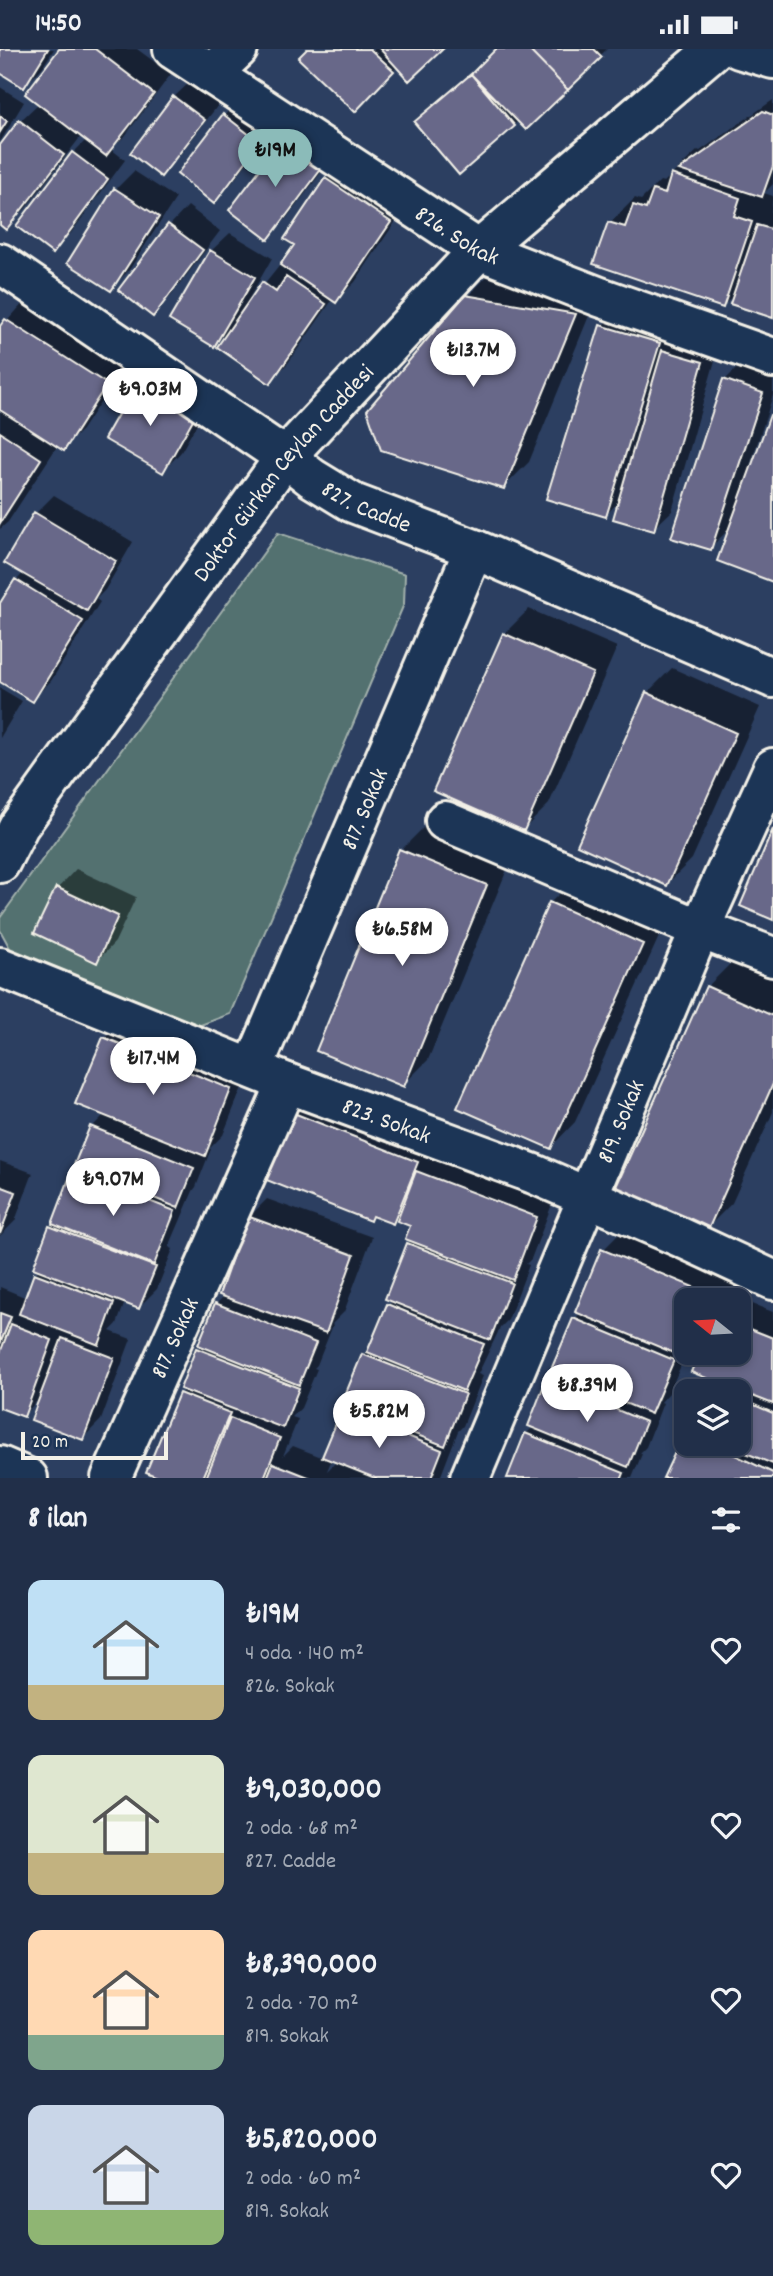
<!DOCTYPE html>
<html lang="tr">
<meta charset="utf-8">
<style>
body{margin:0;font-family:Dekko,sans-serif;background:#293750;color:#f1f3f6;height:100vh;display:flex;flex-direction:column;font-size:26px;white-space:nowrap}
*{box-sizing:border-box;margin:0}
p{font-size:23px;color:#a2a9b4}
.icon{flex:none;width:38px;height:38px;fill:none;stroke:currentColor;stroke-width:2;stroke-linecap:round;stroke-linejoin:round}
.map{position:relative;height:1429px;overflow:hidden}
.sheet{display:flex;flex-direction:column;background:#212f49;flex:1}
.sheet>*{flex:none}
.needle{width:46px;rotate:288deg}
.tools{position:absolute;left:674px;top:1239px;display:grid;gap:14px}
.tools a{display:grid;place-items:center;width:77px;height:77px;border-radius:14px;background:#212f49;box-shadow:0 4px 10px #0003,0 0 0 2px #3e4a61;font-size:35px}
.scale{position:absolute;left:21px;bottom:18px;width:147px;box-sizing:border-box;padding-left:7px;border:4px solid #f4f1e8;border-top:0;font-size:19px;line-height:24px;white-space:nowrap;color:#f4f1e8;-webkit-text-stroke:5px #1d3557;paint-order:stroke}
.price{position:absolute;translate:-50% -60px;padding:0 16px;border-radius:24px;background:#fff;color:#222;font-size:23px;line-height:46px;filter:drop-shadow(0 2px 4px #0008)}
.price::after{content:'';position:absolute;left:50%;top:42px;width:21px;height:16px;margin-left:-10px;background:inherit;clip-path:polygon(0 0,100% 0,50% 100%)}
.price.selected{background:#8bbbb9;color:#111}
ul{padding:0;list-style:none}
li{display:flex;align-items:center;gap:21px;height:175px;padding:0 28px}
li span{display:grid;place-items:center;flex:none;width:196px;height:140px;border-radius:14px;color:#555}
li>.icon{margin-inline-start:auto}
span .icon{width:84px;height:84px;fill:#fffc;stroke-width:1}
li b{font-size:30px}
h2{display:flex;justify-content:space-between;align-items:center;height:84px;padding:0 28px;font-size:30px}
.status{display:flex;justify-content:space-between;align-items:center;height:49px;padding:0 35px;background:#212f49;direction:ltr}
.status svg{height:19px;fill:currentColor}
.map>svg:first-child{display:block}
.green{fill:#527170;stroke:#a3b1ac;stroke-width:2}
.shadow{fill:#0007;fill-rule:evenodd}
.building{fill:#686789;stroke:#f4f1e8;stroke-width:2}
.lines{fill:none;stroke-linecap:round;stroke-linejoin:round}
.minor-casing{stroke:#f4f1e8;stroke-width:44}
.major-casing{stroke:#f4f1e8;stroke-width:44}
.minor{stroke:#1d3557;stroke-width:38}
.major{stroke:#1d3557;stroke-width:38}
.labels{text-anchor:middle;stroke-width:5;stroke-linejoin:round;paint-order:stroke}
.street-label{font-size:24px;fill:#f4f1e8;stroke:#1d3557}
</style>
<div class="status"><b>14:50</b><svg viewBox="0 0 49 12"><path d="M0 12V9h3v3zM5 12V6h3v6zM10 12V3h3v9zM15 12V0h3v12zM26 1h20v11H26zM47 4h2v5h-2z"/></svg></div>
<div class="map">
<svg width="773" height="1429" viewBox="0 0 773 1429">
<rect width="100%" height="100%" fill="#2c3f61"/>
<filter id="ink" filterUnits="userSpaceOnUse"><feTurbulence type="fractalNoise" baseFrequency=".0143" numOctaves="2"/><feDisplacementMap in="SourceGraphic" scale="14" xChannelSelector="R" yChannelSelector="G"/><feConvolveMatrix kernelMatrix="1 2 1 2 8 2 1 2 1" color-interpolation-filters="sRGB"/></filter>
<g filter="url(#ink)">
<path class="green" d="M 278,484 L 405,525 L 404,555 L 230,965 L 198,977 L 12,903 L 0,881 L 0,869 Z"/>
<path class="shadow" d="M 0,0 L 54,0 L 42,19 L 24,37 L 0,22 Z
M 61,0 L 137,0 L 171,25 L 125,87 L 111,100 L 125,111 L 71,184 L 52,202 L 18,176 L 73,104 L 87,90 L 82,86 L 25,160 L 6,178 L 0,174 L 0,99 L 20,72 L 39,54 Z
M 309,0 L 441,0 L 398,17 L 373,42 Z
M 498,0 L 607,0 L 526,79 L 519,71 L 514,76 L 416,73 Z
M 193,30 L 222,51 L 179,107 L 161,125 L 132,103 L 174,48 Z
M 0,38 L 24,53 L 0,93 Z
M 242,48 L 277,74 L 232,134 L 214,152 L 224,67 Z
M 773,51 L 773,135 L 764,144 L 773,147 L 771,164 L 773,162 L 773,268 L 735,245 L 723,257 L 610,174 L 635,149 L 641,151 L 660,132 L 664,133 L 698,101 L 700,102 Z
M 339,100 L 286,170 L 268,188 L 231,161 Z
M 345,112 L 408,154 L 355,233 L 336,252 L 333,250 L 288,314 L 270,333 L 227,283 L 214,296 L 211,202 L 230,184 L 272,209 L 246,255 L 248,256 L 296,196 L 326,130 Z
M 134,122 L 176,149 L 129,221 L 111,240 L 115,141 Z
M 188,157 L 220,182 L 171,247 L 152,265 L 121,241 L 170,176 Z
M 492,222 L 600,240 L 529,413 L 504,438 L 467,248 Z
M 25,252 L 124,316 L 82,381 L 63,399 L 58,396 L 8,473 L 0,480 L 0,280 Z
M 627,252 L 720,294 L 672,462 L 653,480 L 620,451 L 606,466 L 602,277 Z
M 743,313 L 773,323 L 773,346 L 750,417 L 753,418 L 773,365 L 773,531 L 730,479 L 710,499 L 725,331 Z
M 156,317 L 212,348 L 181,403 L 163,422 L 137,335 Z
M 54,446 L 133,493 L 105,541 L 96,550 L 100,553 L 51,632 L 32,651 L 0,631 L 0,558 L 17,531 L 24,523 L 36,464 Z
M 529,560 L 617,598 L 549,755 L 524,780 L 504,585 Z
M 672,619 L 760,658 L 692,810 L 667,835 L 647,644 Z
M 0,639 L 22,652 L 0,689 Z
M 426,776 L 511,811 L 428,1011 L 403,1036 L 401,801 Z
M 76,820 L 136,848 L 115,893 L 97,912 L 37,883 L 58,839 Z
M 575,829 L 667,870 L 575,1073 L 551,1098 L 550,854 Z
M 732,913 L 773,931 L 773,1063 L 732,1154 L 707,1179 L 707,938 Z
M 123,970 L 249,1021 L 223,1086 L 209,1100 L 211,1100 L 196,1138 L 193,1142 L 169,1198 L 173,1200 L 157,1240 L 139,1258 L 125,1253 L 117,1275 L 110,1282 L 131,1290 L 101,1371 L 83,1389 L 41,1348 L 24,1366 L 0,1357 L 0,1238 L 27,1249 L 36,1224 L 40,1220 L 35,1218 L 74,1123 L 80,1117 L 92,1078 L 105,1065 L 105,989 Z
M 311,1045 L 435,1094 L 428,1112 L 436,1104 L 554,1150 L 531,1210 L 526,1215 L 529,1216 L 508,1271 L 500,1279 L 478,1325 L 483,1327 L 463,1377 L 458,1382 L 440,1429 L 165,1429 L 148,1422 L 180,1345 L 185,1340 L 198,1300 L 202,1296 L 216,1255 L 225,1246 L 249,1168 L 267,1150 L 372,1188 L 344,1263 L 332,1275 L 333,1276 L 317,1316 L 314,1319 L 317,1320 L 301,1359 L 292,1368 L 298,1370 L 283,1407 L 293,1397 L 324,1409 L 343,1361 L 347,1357 L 364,1306 L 371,1299 L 388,1256 L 393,1252 L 408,1195 L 412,1191 L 412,1176 L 402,1165 L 393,1173 L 374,1166 L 370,1170 L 293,1064 ZM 332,1410 L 337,1412 L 327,1422 Z
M 0,1112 L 33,1124 L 15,1172 L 0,1187 Z
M 621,1183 L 737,1230 L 728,1251 L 686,1251 L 686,1304 L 699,1304 L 693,1310 L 685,1307 L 669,1344 L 661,1353 L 663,1354 L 646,1398 L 640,1404 L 642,1405 L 632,1429 L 509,1429 L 526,1385 L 533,1378 L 548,1332 L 556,1323 L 553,1322 L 575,1270 L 580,1264 L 603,1201 Z
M 734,1248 L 773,1263 L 773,1429 L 665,1429 L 686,1384 L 686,1395 L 738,1395 L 738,1342 L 699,1342 L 702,1334 L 709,1328 L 694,1322 L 701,1304 L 738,1304 L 738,1251 L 731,1251 Z"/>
<path class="building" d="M 0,0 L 48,0 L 24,39 L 0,24 Z
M 59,0 L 95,0 L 154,45 L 106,107 L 25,45 Z
M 307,0 L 370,0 L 394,22 L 355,63 L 298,9 Z
M 380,0 L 443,0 L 409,32 Z
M 496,0 L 528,0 L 568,41 L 526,81 L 471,25 Z
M 528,0 L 594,0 L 602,8 L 568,41 Z
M 471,25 L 515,77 L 459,126 L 414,73 Z
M 173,47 L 205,71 L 161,128 L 130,104 Z
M 763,62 L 773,66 L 773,117 L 762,148 L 679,121 Z
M 223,65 L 260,94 L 214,155 L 177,125 Z
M 0,67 L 7,72 L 0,83 Z
M 19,71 L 64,106 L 6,181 L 0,176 L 0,96 Z
M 283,90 L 322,119 L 268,191 L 229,161 Z
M 72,103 L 108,130 L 53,205 L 16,177 Z
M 671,125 L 740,149 L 734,167 L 752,173 L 723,259 L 593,215 L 608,173 L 625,178 L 633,156 L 646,160 L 653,141 L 665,145 Z
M 325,129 L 391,173 L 336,254 L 280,216 L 294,196 L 284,190 Z
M 114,139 L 159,168 L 111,242 L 67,214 Z
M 773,173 L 773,269 L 730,255 L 757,176 L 771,180 Z
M 168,175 L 203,201 L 153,268 L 118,241 Z
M 210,201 L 255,228 L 214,298 L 169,271 Z
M 286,228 L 326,255 L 270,335 L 217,298 L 262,233 L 276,243 Z
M 465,246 L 576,265 L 504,440 L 381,401 L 367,361 Z
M 5,270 L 107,335 L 64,402 L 0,361 L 0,277 Z
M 600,276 L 660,294 L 606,468 L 546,450 Z
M 662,301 L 703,313 L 654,482 L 613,470 Z
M 723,330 L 763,344 L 711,501 L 671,489 Z
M 136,334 L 195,367 L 163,424 L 104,390 Z
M 770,366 L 773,367 L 773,533 L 717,512 Z
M 0,383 L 41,410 L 0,474 Z
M 34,463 L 116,512 L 87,562 L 4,514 Z
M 15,530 L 83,572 L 33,653 L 0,633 L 0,554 Z
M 503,584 L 593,624 L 524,782 L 433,742 Z
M 646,643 L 736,684 L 667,837 L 577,796 Z
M 773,780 L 773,871 L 740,857 Z
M 399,800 L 487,836 L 404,1038 L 316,1002 Z
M 56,838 L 118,867 L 97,914 L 34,884 Z
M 549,853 L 643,895 L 551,1100 L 457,1059 Z
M 706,937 L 773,967 L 773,1035 L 708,1181 L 615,1140 Z
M 103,988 L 231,1040 L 205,1107 L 75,1055 Z
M 291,1063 L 418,1113 L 393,1175 L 372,1167 L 370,1172 L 264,1130 Z
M 90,1077 L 194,1119 L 178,1159 L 74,1116 Z
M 72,1122 L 175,1162 L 154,1216 L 52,1175 Z
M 416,1122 L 537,1168 L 513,1231 L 405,1190 L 410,1177 L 397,1172 Z
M 0,1137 L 16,1143 L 0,1185 Z
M 247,1167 L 354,1206 L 326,1284 L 219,1246 Z
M 49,1177 L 156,1218 L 139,1260 L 33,1219 Z
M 407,1194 L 512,1234 L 490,1291 L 385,1250 Z
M 601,1200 L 720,1249 L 719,1251 L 686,1251 L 686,1304 L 697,1304 L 693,1312 L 575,1263 Z
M 34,1224 L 114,1254 L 99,1296 L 19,1265 Z
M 215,1254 L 316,1294 L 299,1336 L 198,1296 Z
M 387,1255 L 484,1295 L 464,1342 L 367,1303 Z
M 0,1264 L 11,1268 L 0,1295 Z
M 573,1269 L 674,1311 L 651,1365 L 550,1323 Z
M 11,1275 L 52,1291 L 24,1368 L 0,1359 L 0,1304 Z
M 738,1275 L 773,1289 L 773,1355 L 691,1323 L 699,1304 L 738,1304 Z
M 62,1289 L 114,1309 L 83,1391 L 31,1371 Z
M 196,1299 L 299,1339 L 283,1379 L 180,1340 Z
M 362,1305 L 465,1345 L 445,1397 L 341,1356 Z
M 546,1331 L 646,1373 L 628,1418 L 528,1377 Z
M 701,1333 L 722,1342 L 697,1342 Z
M 179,1344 L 230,1364 L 203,1429 L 160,1429 L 146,1423 Z
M 738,1349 L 773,1364 L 773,1415 L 724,1395 L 738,1395 Z
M 342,1360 L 442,1401 L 431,1429 L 375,1429 L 322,1408 Z
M 230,1369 L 280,1389 L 264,1429 L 206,1429 Z
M 685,1382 L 686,1395 L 712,1395 L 773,1424 L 773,1429 L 663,1429 Z
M 525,1384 L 624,1424 L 622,1429 L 507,1429 Z
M 273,1414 L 311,1429 L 267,1429 Z"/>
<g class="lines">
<g class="minor-casing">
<g id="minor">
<path id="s1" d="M 173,0 L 479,201 L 600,248 L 773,309"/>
<path d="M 739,0 L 773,10"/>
<path d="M 211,25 L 238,0"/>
<path id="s2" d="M 0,214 L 285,408 L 312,429 L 353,454 L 474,500 L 773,629"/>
<path d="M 445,772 L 700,880 L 773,908"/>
<path id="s3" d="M 0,918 L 287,1034 L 534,1125 L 680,1188 L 773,1231"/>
<path id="s4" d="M 253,1019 L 474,500"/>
<path d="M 0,1417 L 28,1429"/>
<path id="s5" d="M 111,1429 L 287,1034"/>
<path id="s6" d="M 470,1429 L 700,880 L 773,719"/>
</g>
</g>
<g class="major-casing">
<g id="major">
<path id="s7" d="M 0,814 L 19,777 L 285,408 L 479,201 L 715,0"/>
</g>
</g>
<use href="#minor" class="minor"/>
<use href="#major" class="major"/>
</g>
</g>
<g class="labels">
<g class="street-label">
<text dy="8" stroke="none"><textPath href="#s1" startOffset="340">826. Sokak</textPath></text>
<text dy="8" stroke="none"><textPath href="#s7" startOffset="483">Doktor Gürkan Ceylan Caddesi</textPath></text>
<text dy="8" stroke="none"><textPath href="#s2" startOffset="441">827. Cadde</textPath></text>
<text dy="8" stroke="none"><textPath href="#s4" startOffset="282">817. Sokak</textPath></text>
<text dy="8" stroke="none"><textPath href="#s3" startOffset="416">823. Sokak</textPath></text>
<text dy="8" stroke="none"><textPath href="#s6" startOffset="387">819. Sokak</textPath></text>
<text dy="8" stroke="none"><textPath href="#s5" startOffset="154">817. Sokak</textPath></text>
</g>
</g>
</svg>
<div class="tools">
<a><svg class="needle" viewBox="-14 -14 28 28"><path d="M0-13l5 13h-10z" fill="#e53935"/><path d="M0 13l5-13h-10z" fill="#a2a9b4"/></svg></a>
<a><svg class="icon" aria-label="layers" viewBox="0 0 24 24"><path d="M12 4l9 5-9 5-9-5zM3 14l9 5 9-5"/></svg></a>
</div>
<div class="scale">20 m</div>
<b class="price selected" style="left:275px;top:140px">₺19M</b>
<b class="price" style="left:473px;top:340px">₺13.7M</b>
<b class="price" style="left:150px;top:379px">₺9.03M</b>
<b class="price" style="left:402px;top:919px">₺6.58M</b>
<b class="price" style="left:153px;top:1048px">₺17.4M</b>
<b class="price" style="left:113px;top:1169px">₺9.07M</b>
<b class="price" style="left:587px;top:1375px">₺8.39M</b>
<b class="price" style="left:379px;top:1401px">₺5.82M</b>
</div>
<section class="sheet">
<h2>8 ilan<svg class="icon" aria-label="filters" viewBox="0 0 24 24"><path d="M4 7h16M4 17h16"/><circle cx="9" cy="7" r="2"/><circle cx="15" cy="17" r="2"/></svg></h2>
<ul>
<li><span style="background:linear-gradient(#bfe0f5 75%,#c2b280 0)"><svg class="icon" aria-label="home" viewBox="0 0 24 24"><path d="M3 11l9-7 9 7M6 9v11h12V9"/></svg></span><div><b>₺19M</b><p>4 oda · 140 m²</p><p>826. Sokak</p></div><svg class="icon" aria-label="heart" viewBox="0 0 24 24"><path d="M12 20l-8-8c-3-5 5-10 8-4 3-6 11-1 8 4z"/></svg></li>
<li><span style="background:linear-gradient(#dfe7d0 70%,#c2b280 0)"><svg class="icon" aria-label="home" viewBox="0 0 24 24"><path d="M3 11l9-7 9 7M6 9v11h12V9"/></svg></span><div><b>₺9,030,000</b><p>2 oda · 68 m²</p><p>827. Cadde</p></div><svg class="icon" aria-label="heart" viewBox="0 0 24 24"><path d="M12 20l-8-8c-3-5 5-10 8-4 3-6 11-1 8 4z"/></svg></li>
<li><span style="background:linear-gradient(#ffd9b3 75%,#7fa58c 0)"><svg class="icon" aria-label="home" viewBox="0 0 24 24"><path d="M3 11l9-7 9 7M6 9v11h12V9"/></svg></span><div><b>₺8,390,000</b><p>2 oda · 70 m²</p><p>819. Sokak</p></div><svg class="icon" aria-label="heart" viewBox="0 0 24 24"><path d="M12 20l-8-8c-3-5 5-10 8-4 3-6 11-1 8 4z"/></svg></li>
<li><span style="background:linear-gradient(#c9d6e8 75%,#8fb573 0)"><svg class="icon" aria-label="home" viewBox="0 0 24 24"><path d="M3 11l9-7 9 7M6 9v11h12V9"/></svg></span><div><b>₺5,820,000</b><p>2 oda · 60 m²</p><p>819. Sokak</p></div><svg class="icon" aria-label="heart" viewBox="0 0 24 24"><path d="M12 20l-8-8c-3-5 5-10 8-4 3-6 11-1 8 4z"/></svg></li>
</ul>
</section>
